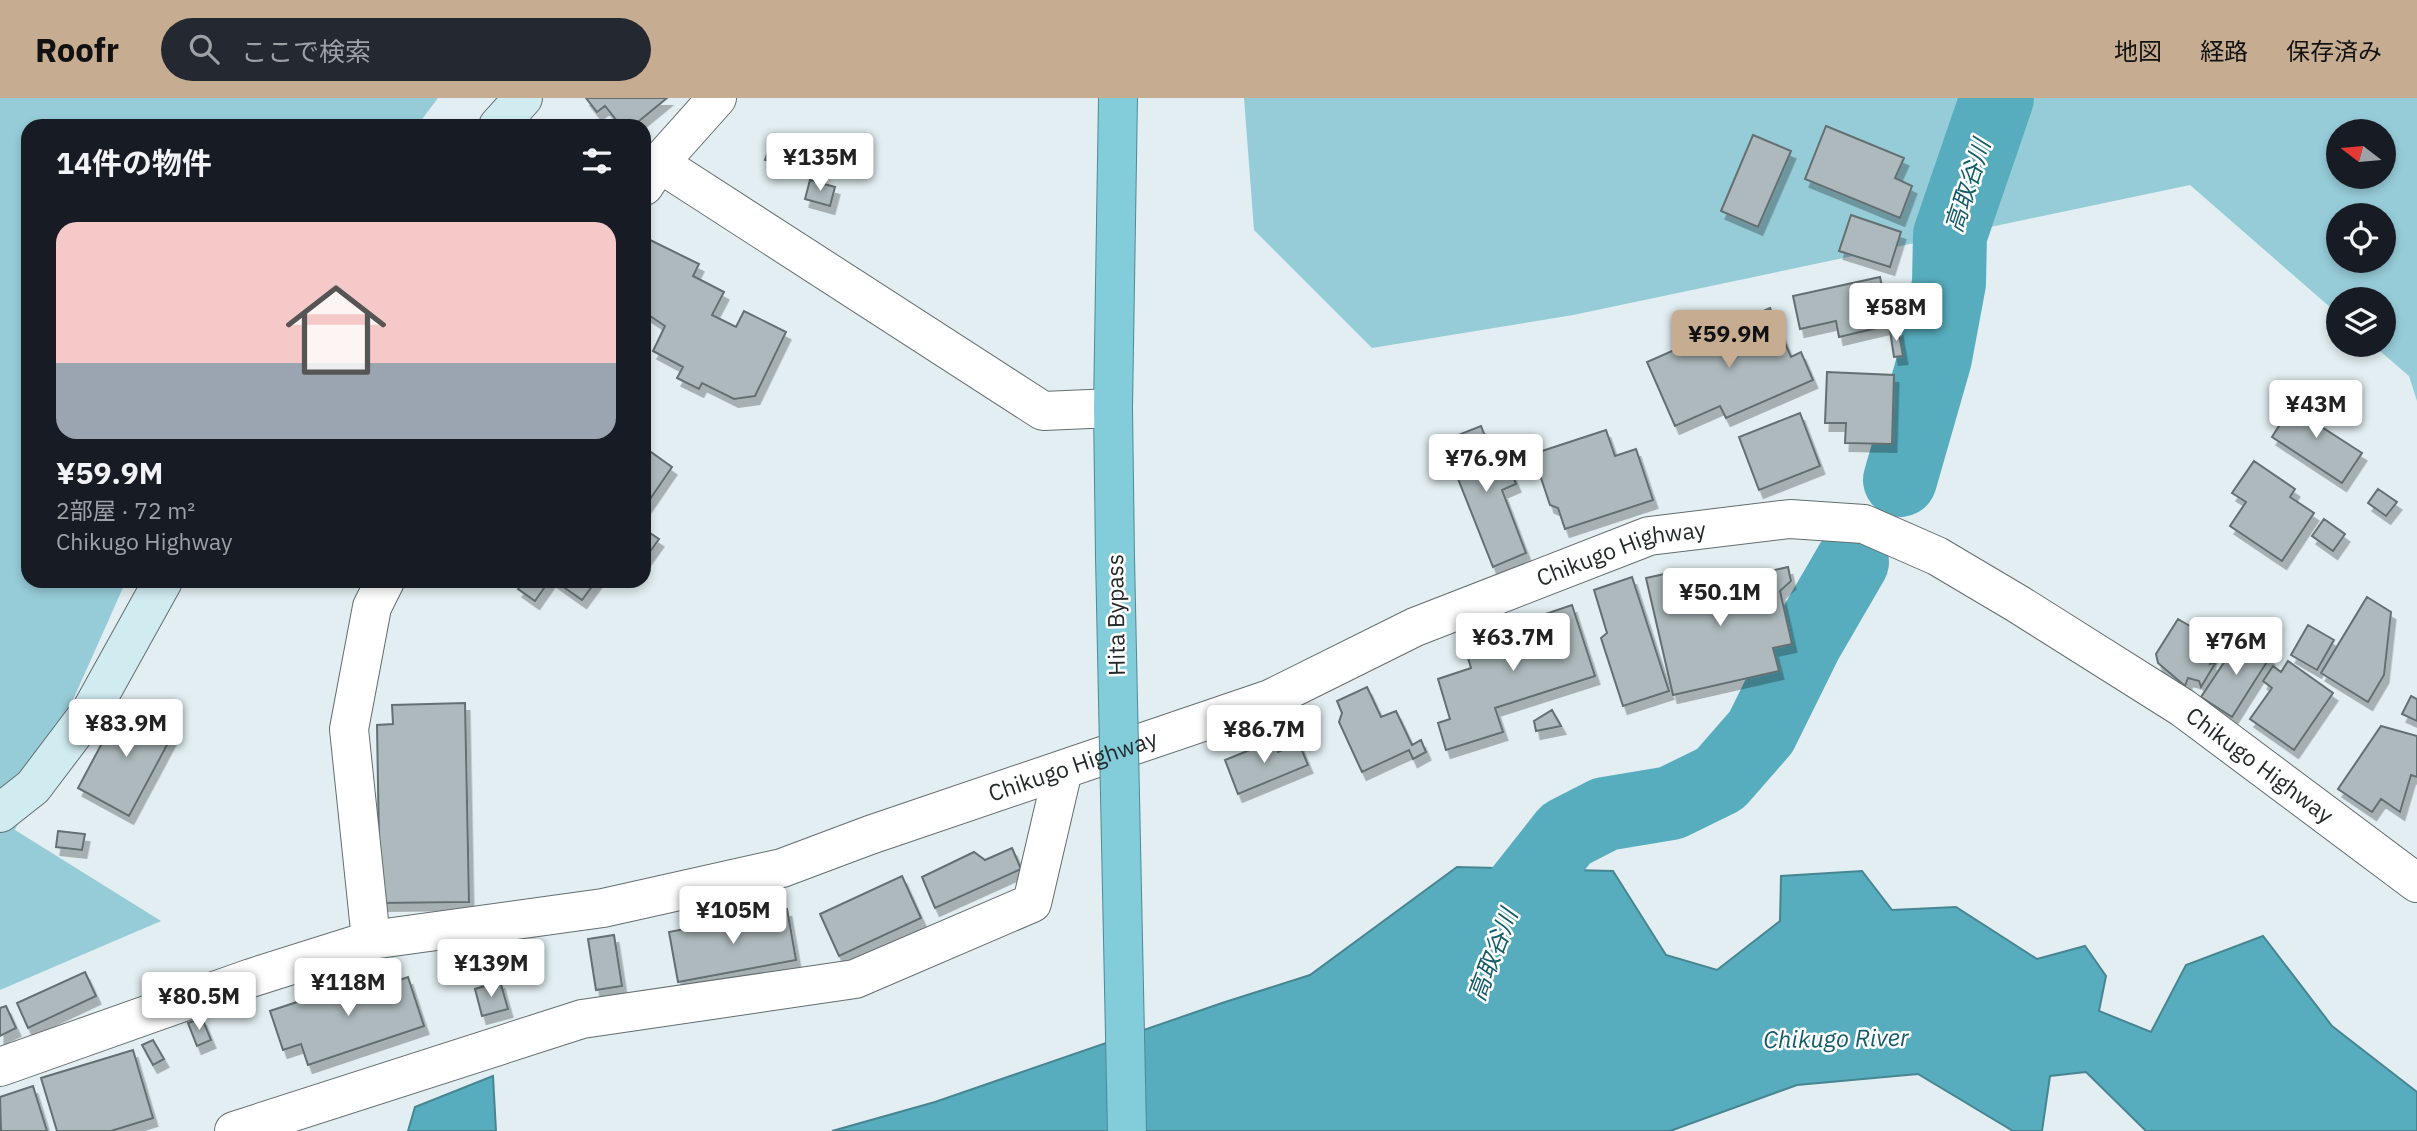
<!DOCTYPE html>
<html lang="ja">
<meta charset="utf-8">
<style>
body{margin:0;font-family:"IBM Plex Sans","Noto Sans JP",sans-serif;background:#242831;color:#f1f3f6;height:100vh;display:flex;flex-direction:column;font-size:26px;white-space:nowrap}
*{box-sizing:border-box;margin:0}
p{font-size:23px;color:#9ea1a6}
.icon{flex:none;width:38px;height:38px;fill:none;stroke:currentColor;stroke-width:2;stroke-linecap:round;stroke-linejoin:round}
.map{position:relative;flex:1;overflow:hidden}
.side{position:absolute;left:21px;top:21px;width:630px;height:469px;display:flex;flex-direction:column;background:#171b24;border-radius:21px;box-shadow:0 4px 10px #0003}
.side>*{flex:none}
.needle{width:46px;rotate:286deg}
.tools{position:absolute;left:2326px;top:21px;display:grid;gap:14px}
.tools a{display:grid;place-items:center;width:70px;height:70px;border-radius:50%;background:#171b24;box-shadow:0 4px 10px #0003;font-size:35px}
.price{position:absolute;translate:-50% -60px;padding:0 16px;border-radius:7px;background:#fff;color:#222;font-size:23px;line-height:46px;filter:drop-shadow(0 2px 4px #0008)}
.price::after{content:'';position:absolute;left:50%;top:42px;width:21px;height:16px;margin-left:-10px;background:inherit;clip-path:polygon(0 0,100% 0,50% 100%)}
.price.selected{background:#c6ac91;color:#111}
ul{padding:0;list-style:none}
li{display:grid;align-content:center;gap:14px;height:371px;padding:0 35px}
li span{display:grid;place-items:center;height:217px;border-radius:21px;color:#555}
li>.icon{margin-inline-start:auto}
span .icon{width:126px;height:126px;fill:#fffc;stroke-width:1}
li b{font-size:30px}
h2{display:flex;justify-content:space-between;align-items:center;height:84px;padding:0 35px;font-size:30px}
header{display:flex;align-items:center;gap:42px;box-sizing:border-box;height:98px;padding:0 35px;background:#c6ac91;color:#111}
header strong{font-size:33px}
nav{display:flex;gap:38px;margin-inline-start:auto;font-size:24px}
.search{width:490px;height:63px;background:#242831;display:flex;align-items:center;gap:18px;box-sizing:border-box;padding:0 24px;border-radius:38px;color:#9ea1a6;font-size:26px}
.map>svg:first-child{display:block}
.green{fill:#96ccd8;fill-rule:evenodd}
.water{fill:#57adbe;stroke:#488592;stroke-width:2}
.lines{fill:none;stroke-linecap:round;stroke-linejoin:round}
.river{stroke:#57adbe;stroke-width:74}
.building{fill:#adb9bc;stroke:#646f71;stroke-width:2;filter:url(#shadow)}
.minor-casing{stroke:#626d6f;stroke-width:40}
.tertiary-casing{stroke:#626d6f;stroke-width:40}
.secondary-casing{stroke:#626d6f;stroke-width:40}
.trunk-casing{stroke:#4e8a97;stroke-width:40}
.minor{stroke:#fff;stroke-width:38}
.tertiary{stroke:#fff;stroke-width:38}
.secondary{stroke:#d0ecf1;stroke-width:38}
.trunk{stroke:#83ccda;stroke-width:38}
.trunk-bridge-casing{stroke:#4e8a97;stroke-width:40;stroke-linecap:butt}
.trunk-bridge{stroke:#83ccda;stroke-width:38}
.labels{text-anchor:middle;stroke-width:5;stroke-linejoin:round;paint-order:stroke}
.street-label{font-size:23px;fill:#24292a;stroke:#fff}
.water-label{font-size:24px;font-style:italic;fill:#145c69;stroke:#fff}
</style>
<header>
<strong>Roofr</strong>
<div class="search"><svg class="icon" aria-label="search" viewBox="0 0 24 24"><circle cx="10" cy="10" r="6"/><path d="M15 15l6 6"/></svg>ここで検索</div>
<nav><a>地図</a><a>経路</a><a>保存済み</a></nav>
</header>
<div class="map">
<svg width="2417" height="1033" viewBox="0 0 2417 1033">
<defs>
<filter id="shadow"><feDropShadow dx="4.5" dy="8" stdDeviation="0" flood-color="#0004"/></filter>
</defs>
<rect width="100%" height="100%" fill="#e2eef1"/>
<path class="green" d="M 0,0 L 438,0 L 417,28 L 28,28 L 28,483 L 126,483 L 15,732 L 161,823 L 0,892 Z
M 1244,0 L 2417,0 L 2417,303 L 2409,278 L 2373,247 L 2384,247 L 2384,201 L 2338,201 L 2338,216 L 2190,87 L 1573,217 L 1372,250 L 1254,132 ZM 2338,33 L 2384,33 L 2384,79 L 2338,79 ZM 2338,117 L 2384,117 L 2384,163 L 2338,163 Z"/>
<path class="water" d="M 1457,769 L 1613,773 L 1666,857 L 1717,872 L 1780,823 L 1781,778 L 1862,773 L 1892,812 L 1956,809 L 2037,861 L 2085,848 L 2106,878 L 2099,913 L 2151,934 L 2186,867 L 2263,838 L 2332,928 L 2417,994 L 2417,1033 L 2146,1033 L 2086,974 L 2050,978 L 2042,1033 L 2013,1033 L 1918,976 L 1797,987 L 1670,1033 L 832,1033 L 935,1004 L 1222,905 L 1310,877 Z
M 493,978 L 496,1033 L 408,1033 L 415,1009 Z"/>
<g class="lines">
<path class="river" d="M 1900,382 L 1935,260 L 1949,185 L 1950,137 L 1997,0
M 1491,858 L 1506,812 L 1566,736 L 1605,716 L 1671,705 L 1720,681 L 1761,634 L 1805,545 L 1852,464"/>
</g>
<path class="building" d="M 586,0 L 667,0 L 633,28 L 621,28 L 605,8 L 597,14 Z
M 1826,28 L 1904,60 L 1895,80 L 1912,88 L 1900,120 L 1805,81 Z
M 1753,37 L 1791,53 L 1758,129 L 1721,113 Z
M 771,46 L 791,52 L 786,69 L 765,62 Z
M 810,82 L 835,89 L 830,108 L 805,101 Z
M 1851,117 L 1901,134 L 1890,169 L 1839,153 Z
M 644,139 L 699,166 L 693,178 L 724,194 L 712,217 L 736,229 L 744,213 L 786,234 L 755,298 L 734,301 L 702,285 L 699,291 L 677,280 L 683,269 L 653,253 L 665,228 L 644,214 Z
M 1880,179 L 1890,227 L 1839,239 L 1836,223 L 1800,231 L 1793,198 Z
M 1770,210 L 1791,259 L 1801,254 L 1813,282 L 1726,320 L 1720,308 L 1675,328 L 1647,264 Z
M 1898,230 L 1903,258 L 1894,259 L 1890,233 Z
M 1827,274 L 1894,277 L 1892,346 L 1845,345 L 1846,325 L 1825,325 Z
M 2300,295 L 2323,310 L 2314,324 L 2362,355 L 2342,385 L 2272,339 Z
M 1800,315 L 1820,368 L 1759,392 L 1739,339 Z
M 1481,328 L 1496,366 L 1506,361 L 1516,386 L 1502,392 L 1526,455 L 1493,469 L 1443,343 Z
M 1606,332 L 1615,358 L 1636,351 L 1653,402 L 1565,431 L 1558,410 L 1550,407 L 1533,356 Z
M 644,349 L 672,369 L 644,410 Z
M 2254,363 L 2295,391 L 2290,399 L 2314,415 L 2282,463 L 2230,428 L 2246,404 L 2232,395 Z
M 2378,391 L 2397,404 L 2386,418 L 2368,405 Z
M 2324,421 L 2345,436 L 2333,453 L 2312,438 Z
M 644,431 L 659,441 L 644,462 Z
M 1788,469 L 1791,483 L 1780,493 L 1792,546 L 1773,550 L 1779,573 L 1673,597 L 1646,480 L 1683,472 L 1687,492 Z
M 1632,479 L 1669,593 L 1623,608 L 1601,540 L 1607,535 L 1594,492 Z
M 524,483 L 549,483 L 535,503 L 518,491 Z
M 555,483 L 596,483 L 582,502 Z
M 2367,499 L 2391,514 L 2384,577 L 2368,604 L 2321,575 Z
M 1572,507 L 1595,578 L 1495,610 L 1503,634 L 1446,652 L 1438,625 L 1450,621 L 1438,581 L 1471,570 L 1466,553 L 1489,545 L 1486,536 Z
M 2178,521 L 2215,543 L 2210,566 L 2216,564 L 2201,589 L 2199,583 L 2188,580 L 2185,588 L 2158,565 L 2156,556 Z
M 2308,527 L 2334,542 L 2317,572 L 2291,557 Z
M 2241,539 L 2270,559 L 2232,619 L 2201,599 Z
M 2288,563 L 2333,595 L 2294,652 L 2250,621 L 2272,590 L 2263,583 L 2273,568 L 2281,574 Z
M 1367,589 L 1381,619 L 1396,613 L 1412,647 L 1421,642 L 1426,654 L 1413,661 L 1409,652 L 1362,674 L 1339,624 L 1342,615 L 1337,603 Z
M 2411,598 L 2417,601 L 2417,623 L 2402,616 Z
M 124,604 L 175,632 L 129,718 L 78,690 Z
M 465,605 L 469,804 L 380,805 L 377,627 L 393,626 L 392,607 Z
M 1552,612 L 1561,628 L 1536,633 L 1534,623 Z
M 2381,628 L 2417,638 L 2417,679 L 2411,677 L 2400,714 L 2381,701 L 2372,714 L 2338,691 Z
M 1274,642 L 1278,654 L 1299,645 L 1308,667 L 1238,696 L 1225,662 Z
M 58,733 L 85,736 L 82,752 L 56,749 Z
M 1012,750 L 1021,771 L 935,810 L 922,779 L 974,754 L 985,762 Z
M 902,778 L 921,820 L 839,858 L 820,816 Z
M 787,811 L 796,862 L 678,884 L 669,834 Z
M 614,837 L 622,888 L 596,892 L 588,841 Z
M 85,874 L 96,898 L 28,930 L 17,905 Z
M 375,878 L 379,889 L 408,879 L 424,928 L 308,967 L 301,946 L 283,952 L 270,913 Z
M 500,883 L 508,911 L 482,918 L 475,891 Z
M 6,908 L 16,930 L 0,938 L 0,910 Z
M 202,920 L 211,942 L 197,948 L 188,925 Z
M 153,942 L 164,961 L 153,967 L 142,947 Z
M 133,952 L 153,1020 L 111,1033 L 57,1033 L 41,980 Z
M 33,988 L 47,1033 L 1,1033 L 0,999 Z"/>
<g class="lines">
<g class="minor-casing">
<path id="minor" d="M 659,65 L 1043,313 L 1113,310
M 644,88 L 659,65 L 717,0
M 371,842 L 349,631 L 372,509 L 385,483
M 234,1033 L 582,921 L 855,881 L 1032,805 L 1063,672"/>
</g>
<g class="tertiary-casing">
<g id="tertiary">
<path id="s1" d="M 0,969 L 251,880 L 371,842 L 603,810 L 782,770 L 870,737 L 1270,601 L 1415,529 L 1649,438 L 1790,421 L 1864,426 L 1937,458 L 2018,506 L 2183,610 L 2417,785"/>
</g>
</g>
<g class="secondary-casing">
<path id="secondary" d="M 498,28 L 523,0
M 0,715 L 33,689 L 92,611 L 163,483"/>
</g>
<g class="trunk-casing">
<path id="trunk" d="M 1115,459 L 1113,310 L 1118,0"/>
</g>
<use href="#minor" class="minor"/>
<use href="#tertiary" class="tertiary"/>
<use href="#secondary" class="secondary"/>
<use href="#trunk" class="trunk"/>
<g class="trunk-bridge-casing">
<path id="trunk-bridge" d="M 1115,459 L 1127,1033"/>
</g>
<use href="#trunk-bridge" class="trunk-bridge"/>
</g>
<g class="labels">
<g class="street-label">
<text dy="8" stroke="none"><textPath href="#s1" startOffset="1708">Chikugo Highway</textPath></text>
<text transform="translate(1116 517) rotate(-91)" y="8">Hita Bypass</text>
<text dy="8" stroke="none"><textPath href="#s1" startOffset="1118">Chikugo Highway</textPath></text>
<text dy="8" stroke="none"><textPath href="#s1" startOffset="2420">Chikugo Highway</textPath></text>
</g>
<g class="water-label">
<text transform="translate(1968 88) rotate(-72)" y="8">高取谷川</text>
<text transform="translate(1493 857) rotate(-69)" y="8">高取谷川</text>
<text transform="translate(1836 941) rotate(-1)" y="8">Chikugo River</text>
</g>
</g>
</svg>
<div class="tools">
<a><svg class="needle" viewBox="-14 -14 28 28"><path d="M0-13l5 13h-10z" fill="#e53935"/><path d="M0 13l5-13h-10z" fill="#9ea1a6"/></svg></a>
<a><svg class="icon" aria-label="locate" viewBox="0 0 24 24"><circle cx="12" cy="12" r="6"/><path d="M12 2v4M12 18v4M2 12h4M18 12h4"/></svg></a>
<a><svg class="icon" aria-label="layers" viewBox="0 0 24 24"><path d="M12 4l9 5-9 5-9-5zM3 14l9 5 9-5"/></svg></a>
</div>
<b class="price" style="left:820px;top:95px">¥135M</b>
<b class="price" style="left:1896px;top:245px">¥58M</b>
<b class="price selected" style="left:1729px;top:272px">¥59.9M</b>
<b class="price" style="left:2316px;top:342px">¥43M</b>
<b class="price" style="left:1486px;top:396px">¥76.9M</b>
<b class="price" style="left:1720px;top:530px">¥50.1M</b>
<b class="price" style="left:1513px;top:575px">¥63.7M</b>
<b class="price" style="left:2236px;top:579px">¥76M</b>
<b class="price" style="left:126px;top:661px">¥83.9M</b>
<b class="price" style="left:1264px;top:667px">¥86.7M</b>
<b class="price" style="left:733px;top:848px">¥105M</b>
<b class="price" style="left:491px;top:901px">¥139M</b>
<b class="price" style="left:348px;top:920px">¥118M</b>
<b class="price" style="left:199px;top:934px">¥80.5M</b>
<section class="side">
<h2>14件の物件<svg class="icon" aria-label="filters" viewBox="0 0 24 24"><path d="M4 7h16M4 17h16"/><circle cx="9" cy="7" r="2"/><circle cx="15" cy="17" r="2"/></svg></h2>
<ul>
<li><span style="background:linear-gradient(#f6c9c9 65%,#9aa5b1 0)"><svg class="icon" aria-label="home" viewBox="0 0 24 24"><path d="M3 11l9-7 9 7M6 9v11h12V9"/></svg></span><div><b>¥59.9M</b><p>2部屋 · 72 m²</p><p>Chikugo Highway</p></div></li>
</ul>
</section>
</div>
